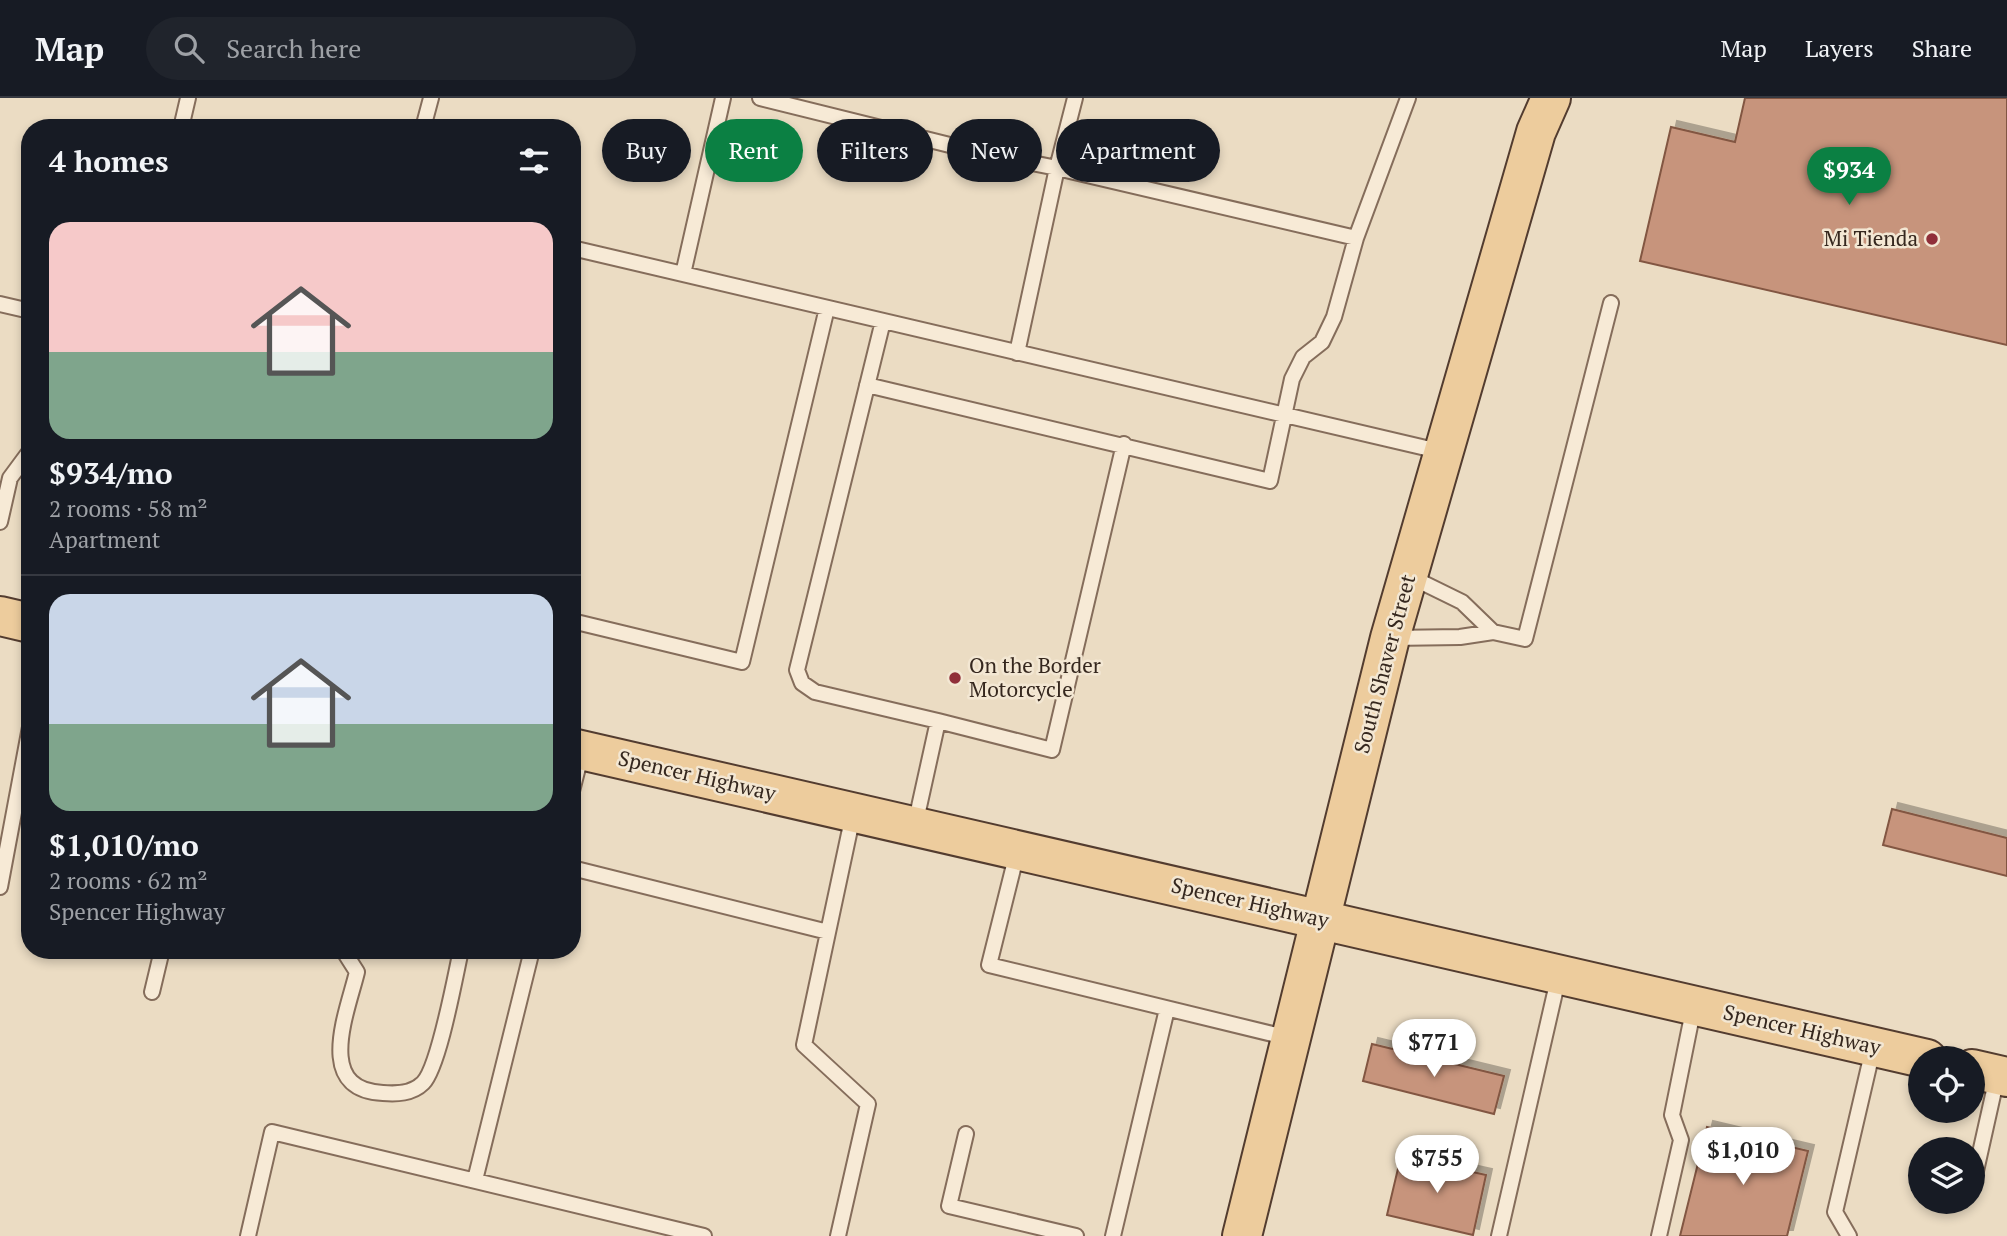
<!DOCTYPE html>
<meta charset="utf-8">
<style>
body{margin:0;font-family:"PT Serif",serif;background:#20242c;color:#f1f3f6;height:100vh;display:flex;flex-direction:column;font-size:26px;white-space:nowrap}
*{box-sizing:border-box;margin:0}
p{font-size:23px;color:#9ea1a6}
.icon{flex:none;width:38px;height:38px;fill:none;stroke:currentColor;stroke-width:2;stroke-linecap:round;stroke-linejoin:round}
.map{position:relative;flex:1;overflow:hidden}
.sheet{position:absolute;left:21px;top:21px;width:560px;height:840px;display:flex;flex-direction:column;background:#171b24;border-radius:28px;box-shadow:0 4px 10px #0003}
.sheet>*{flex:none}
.top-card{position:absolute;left:602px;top:21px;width:665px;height:63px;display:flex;gap:14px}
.controls{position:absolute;left:1908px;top:948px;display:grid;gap:14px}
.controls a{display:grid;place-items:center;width:77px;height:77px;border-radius:50%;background:#171b24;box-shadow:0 4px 10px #0003;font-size:35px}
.price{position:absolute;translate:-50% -60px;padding:0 16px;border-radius:24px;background:#fff;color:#222;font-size:23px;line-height:46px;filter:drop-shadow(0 2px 4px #0008)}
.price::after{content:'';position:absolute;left:50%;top:42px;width:21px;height:16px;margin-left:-10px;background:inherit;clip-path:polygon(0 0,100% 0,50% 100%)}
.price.active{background:#0b8043;color:#fff}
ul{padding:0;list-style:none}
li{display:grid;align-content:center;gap:14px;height:371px;padding:0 28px}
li+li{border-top:2px solid #363941}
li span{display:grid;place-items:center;height:217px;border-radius:21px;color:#555}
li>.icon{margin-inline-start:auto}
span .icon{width:126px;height:126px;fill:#fffc;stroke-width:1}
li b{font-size:30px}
h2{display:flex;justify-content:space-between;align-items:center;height:84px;padding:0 28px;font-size:30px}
.chip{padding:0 24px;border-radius:32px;background:#171b24;box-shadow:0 4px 10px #0003;font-size:24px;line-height:63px}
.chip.active{background:#0b8043;color:#fff}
header{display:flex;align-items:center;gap:42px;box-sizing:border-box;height:98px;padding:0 35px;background:#171b24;border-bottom:2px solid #363941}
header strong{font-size:33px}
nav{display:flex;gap:38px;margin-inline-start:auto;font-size:24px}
.search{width:490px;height:63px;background:#20242c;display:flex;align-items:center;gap:18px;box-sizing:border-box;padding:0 24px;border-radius:38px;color:#9ea1a6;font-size:26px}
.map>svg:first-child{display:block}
.building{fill:#c7947b;stroke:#825642;stroke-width:2;filter:url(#shadow)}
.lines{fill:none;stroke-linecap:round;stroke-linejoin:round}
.service-casing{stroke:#856d5b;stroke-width:18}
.primary-casing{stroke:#533c2f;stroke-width:42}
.service{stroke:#f7ead6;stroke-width:14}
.primary{stroke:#edcc9d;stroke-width:38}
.poi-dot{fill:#902f39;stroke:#f3e7d3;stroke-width:2.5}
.labels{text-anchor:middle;stroke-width:5;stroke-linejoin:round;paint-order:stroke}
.poi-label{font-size:21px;fill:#35271e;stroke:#f3e7d3;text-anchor:end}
.street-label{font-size:21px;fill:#35271e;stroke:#f3e7d3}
</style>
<header>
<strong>Map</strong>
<div class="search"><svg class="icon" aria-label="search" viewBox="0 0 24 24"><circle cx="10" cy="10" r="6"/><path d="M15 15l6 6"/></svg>Search here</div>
<nav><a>Map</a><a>Layers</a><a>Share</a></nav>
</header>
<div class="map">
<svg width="2007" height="1138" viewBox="0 0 2007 1138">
<defs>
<filter id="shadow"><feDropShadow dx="6" dy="-6" stdDeviation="0" flood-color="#0004"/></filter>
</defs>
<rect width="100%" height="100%" fill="#ebdcc3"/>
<path class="building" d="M 1745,0 L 2007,0 L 2007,247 L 1640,163 L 1671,29 L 1735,44 Z
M 1892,711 L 2007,740 L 2007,778 L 1883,747 Z
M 1372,946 L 1504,978 L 1494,1016 L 1363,983 Z
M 1707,1029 L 1808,1053 L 1787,1138 L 1680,1138 Z
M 1401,1058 L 1486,1077 L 1473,1137 L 1387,1117 Z"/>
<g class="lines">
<g class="service-casing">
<path id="service" d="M 760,0 L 982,55 L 1057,70 L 1075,0
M 181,30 L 188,0
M 423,30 L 431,0
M 572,150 L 1443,354
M 683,176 L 723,0
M 0,206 L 30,213
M 883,223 L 797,572 L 802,585 L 815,594 L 938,623 L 915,727
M 1017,255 L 1057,70 L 1356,140
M 867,287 L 1270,383 L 1292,281 L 1303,259 L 1322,244 L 1334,219 L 1356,140 L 1408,0
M 0,424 L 10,380 L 30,353
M 1411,479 L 1462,504 L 1493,534
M 572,523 L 742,564 L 827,210
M 1391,540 L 1460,539 L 1493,534 L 1525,541 L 1611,205
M 938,623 L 1052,652 L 1124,346
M 572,693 L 582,654
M 1017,755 L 989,867 L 1289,940
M 572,770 L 828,834
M 0,789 L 30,629
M 343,852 L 357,874 C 347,915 314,992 383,995 C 396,996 412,996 423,985 C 439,969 455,879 461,852
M 152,894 L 162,852
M 966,1036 L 949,1108 L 1076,1138
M 1976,1073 L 1997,979
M 475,1082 L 532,852
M 248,1138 L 272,1034 L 704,1138
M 838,1138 L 868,1006 L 804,947 L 853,717
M 1113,1138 L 1167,911
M 1499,1138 L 1559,877
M 1659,1138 L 1681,1042 L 1672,1017 L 1694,908
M 1849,1138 L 1835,1114 L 1873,951"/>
</g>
<g class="primary-casing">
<path id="primary" d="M 0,518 L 30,525
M 572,650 L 1927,961
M 1972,971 L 2007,979
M 1242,1138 L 1390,540 L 1536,34 L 1551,0"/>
</g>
<use href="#service" class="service"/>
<use href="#primary" class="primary"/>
</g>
<g class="poi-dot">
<circle cx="1932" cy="141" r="7"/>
<circle cx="955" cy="580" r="7"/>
</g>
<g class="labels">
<g class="poi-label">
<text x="1918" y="148">Mi Tienda</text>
<text x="969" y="575" text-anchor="start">On the Border<tspan x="969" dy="24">Motorcycle</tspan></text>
</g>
<g class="street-label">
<text transform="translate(1385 566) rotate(-75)" y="7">South Shaver Street</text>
<text transform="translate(697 678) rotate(13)" y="7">Spencer Highway</text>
<text transform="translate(1250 805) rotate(13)" y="7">Spencer Highway</text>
<text transform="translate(1802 932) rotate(13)" y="7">Spencer Highway</text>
</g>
</g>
</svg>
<div class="controls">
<a><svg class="icon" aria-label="locate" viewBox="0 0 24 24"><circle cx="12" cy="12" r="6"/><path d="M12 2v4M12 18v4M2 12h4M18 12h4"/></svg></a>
<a><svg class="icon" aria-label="layers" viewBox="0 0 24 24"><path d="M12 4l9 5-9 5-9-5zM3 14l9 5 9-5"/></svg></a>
</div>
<b class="price active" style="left:1849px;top:109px">$934</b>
<b class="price" style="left:1434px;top:981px">$771</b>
<b class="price" style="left:1743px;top:1089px">$1,010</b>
<b class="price" style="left:1437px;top:1097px">$755</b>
<div class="top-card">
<a class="chip">Buy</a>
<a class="chip active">Rent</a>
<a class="chip">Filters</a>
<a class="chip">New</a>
<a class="chip">Apartment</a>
</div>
<section class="sheet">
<h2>4 homes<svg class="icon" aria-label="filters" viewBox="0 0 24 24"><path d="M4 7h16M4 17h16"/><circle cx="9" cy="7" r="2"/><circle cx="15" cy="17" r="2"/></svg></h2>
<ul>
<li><span style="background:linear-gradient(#f6c9c9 60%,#7fa58c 0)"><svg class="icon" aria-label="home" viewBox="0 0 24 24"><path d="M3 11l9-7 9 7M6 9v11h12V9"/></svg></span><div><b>$934/mo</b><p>2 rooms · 58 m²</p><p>Apartment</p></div></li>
<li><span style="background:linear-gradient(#c9d6e8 60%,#7fa58c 0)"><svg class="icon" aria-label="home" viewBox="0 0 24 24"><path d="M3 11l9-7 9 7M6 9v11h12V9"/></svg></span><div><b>$1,010/mo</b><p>2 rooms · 62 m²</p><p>Spencer Highway</p></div></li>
</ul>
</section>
</div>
